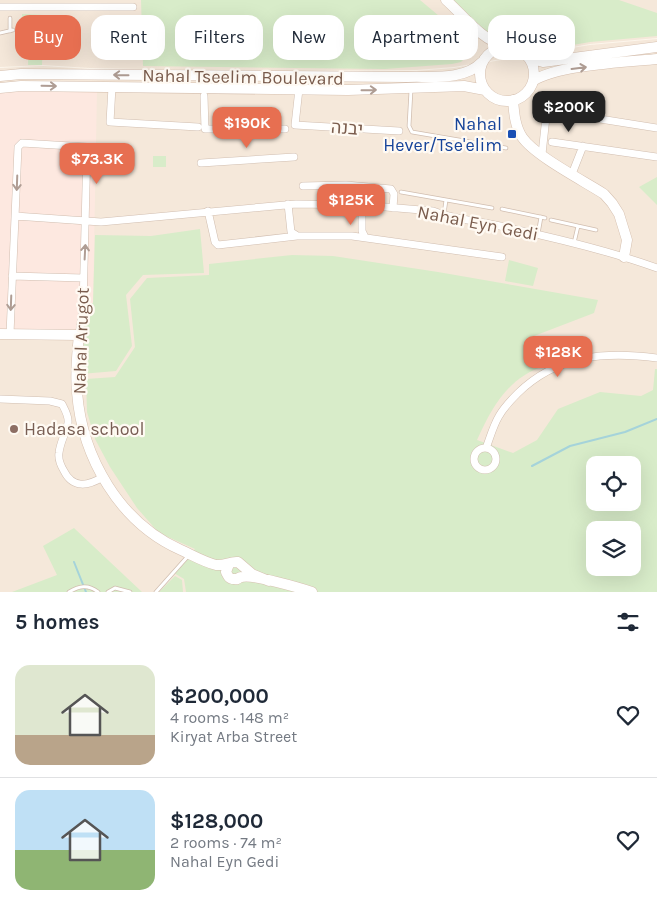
<!DOCTYPE html>
<meta charset="utf-8">
<style>
body{margin:0;font-family:Karla,Heebo,sans-serif;background:#f2f2f3;color:#1f2937;height:100vh;display:flex;flex-direction:column;font-size:19px;white-space:nowrap}
*{box-sizing:border-box;margin:0}
p{font-size:16px;color:#747a83}
.icon{flex:none;width:28px;height:28px;fill:none;stroke:currentColor;stroke-width:2;stroke-linecap:round;stroke-linejoin:round}
.map{position:relative;height:592px;overflow:hidden}
.sheet{display:flex;flex-direction:column;background:#fff;flex:1}
.sheet>*{flex:none}
.banner{position:absolute;left:15px;top:15px;width:628px;height:45px;display:flex;gap:10px}
.controls{position:absolute;left:586px;top:456px;display:grid;gap:10px}
.controls a{display:grid;place-items:center;width:55px;height:55px;border-radius:10px;background:#fff;box-shadow:0 5px 20px #0002;font-size:25px}
.price{position:absolute;translate:-50% -42px;padding:0 11px;border-radius:10px;background:#e76f51;color:#fff;font-size:16px;line-height:32px;filter:drop-shadow(0 1px 2px #0008)}
.price::after{content:'';position:absolute;left:50%;top:30px;width:15px;height:11px;margin-left:-8px;background:inherit;clip-path:polygon(0 0,100% 0,50% 100%)}
.price.selected{background:#222;color:#fff}
ul{padding:0;list-style:none}
li{display:flex;align-items:center;gap:15px;height:125px;padding:0 15px}
li+li{border-top:1px solid #e0e1e3}
li span{display:grid;place-items:center;flex:none;width:140px;height:100px;border-radius:15px;color:#555}
li>.icon{margin-inline-start:auto}
span .icon{width:60px;height:60px;fill:#fffc;stroke-width:1}
li b{font-size:21px}
h2{display:flex;justify-content:space-between;align-items:center;height:60px;padding:0 15px;font-size:21px}
.chip{padding:0 18px;border-radius:15px;background:#fff;box-shadow:0 5px 20px #0002;font-size:18px;line-height:45px}
.chip.selected{background:#e76f51;color:#fff}
.map>svg:first-child{display:block}
.residential{fill:#f5e8da}
.commercial{fill:#fde8e0}
.green{fill:#d8ecc9;fill-rule:evenodd}
.lines{fill:none;stroke-linecap:round;stroke-linejoin:round}
.stream{stroke:#a5d3da;stroke-width:2}
.lane-casing{stroke:#d1beb0;stroke-width:4.5}
.street-casing{stroke:#d1beb0;stroke-width:8}
.secondary-casing{stroke:#d6c0b0;stroke-width:11}
.lane{stroke:#fff;stroke-width:3}
.street{stroke:#fff;stroke-width:7}
.secondary{stroke:#fff;stroke-width:10}
.oneway{stroke:#af9d94}
.transit-dot{fill:#1a4fb4;stroke:#fffaf3;stroke-width:2}
.education-dot{fill:#8d6e63;stroke:#fffaf3;stroke-width:2}
.labels{text-anchor:middle;stroke-width:4.5;stroke-linejoin:round;paint-order:stroke}
.street-label{font-size:18px;fill:#7a5c4d;stroke:#fffaf3}
.transit-label{font-size:18px;fill:#164399;stroke:#fffaf3;text-anchor:end}
.education-label{font-size:18px;fill:#785e54;stroke:#fffaf3;text-anchor:start}
</style>
<div class="map">
<svg width="657" height="592" viewBox="0 0 657 592">
<rect width="100%" height="100%" fill="#fdf6ec"/>
<path class="residential" d="M 0,0 L 657,0 L 657,38 L 590,44 L 454,67 L 416,70 L 253,71 L 90,68 L 43,65 L 0,67 Z
M 657,39 L 657,448 L 632,465 L 595,465 L 353,592 L 0,592 L 0,68 L 43,66 L 90,69 L 253,72 L 416,71 L 454,68 L 590,45 Z"/>
<path class="commercial" d="M 6,90 L 97,90 L 93,304 L 87,304 L 85,326 L 77,325 L 76,332 L 0,330 L 0,91 Z"/>
<path class="green" d="M 141,0 L 420,0 L 457,31 L 467,46 L 467,56 L 461,62 L 452,64 L 385,69 L 143,66 Z
M 453,0 L 619,0 L 657,13 L 657,36 L 590,42 L 550,49 L 524,49 L 511,42 L 490,38 Z
M 22,14 L 44,15 L 42,65 L 28,65 L 29,30 L 22,29 Z
M 153,156 L 166,156 L 166,167 L 153,167 Z
M 657,177 L 657,205 L 639,187 Z
M 200,229 L 204,273 L 143,275 L 126,295 L 132,346 L 116,371 L 81,374 L 87,304 L 93,303 L 95,235 L 151,236 Z
M 292,255 L 333,256 L 438,272 L 598,300 L 594,313 L 534,336 L 546,365 C 508,378 493,405 477,440 L 513,453 L 537,440 L 558,409 L 600,392 L 641,396 L 653,390 L 655,369 L 657,369 L 657,592 L 186,592 L 184,579 L 174,573 L 195,549 L 159,533 L 137,508 L 110,467 L 95,439 L 87,412 L 86,379 L 115,377 L 135,347 L 130,299 L 147,278 L 209,275 L 209,264 ZM 595,465 L 632,465 L 632,502 L 595,502 ZM 595,530 L 632,530 L 632,568 L 595,568 Z
M 509,260 L 538,268 L 533,286 L 505,281 Z
M 74,528 L 142,592 L 12,592 L 57,575 L 43,546 Z
M 175,576 L 182,580 L 183,592 L 159,592 Z"/>
<g class="lines">
<path class="stream" d="M 532,466 L 570,446 L 625,432 L 657,419
M 74,562 L 86,592"/>
<g class="lane-casing">
<path id="lane" d="M 10,18 L 10,31
M 0,33 L 13,30
M 411,90 L 409,126 L 412,132 L 506,148
M 401,192 L 492,208
M 502,209 L 545,218
M 444,214 L 446,200
M 551,220 L 596,230
M 538,234 L 541,217
M 574,243 L 578,226
M 69,592 C 79,586 88,584 98,592
M 108,592 L 115,588 L 130,592
M 156,592 L 189,555"/>
</g>
<g class="street-casing">
<path id="street" d="M 0,7 L 133,7
M 112,87 L 110,122 L 198,127
M 299,89 L 295,125 L 399,131
M 204,96 L 205,129 L 285,129
M 552,142 L 657,157
M 542,154 L 546,117 L 549,114 L 556,112 L 657,128
M 201,163 L 294,157
M 572,174 L 583,146
M 303,186 L 346,185 L 391,189 L 394,194 L 393,208
M 288,204 L 291,232 L 296,235
M 362,205 L 362,231 L 365,237
M 208,211 L 215,242 L 218,245 L 297,236 L 352,236 L 502,257
M 15,216 L 101,222 L 296,204 L 362,205 L 433,211 C 455,220 481,221 504,227 C 556,238 607,250 657,268
M 12,276 L 83,278
M 10,334 L 18,147 L 22,143 L 87,147 L 83,307 L 79,335
M 0,399 L 50,401 L 62,404 C 65,410 69,416 68,423 C 66,433 60,442 59,453 C 58,459 61,466 64,471 C 73,489 88,486 103,477
M 486,448 C 490,438 493,426 499,416 C 504,407 511,400 518,393 C 557,355 605,351 657,358
M474 459a11 11 0 1 1 22 0a11 11 0 1 1-22 0Z"/>
</g>
<g class="secondary-casing">
<path id="secondary" d="M 446,0 C 464,16 482,41 506,46
M480 74a27 27 0 1 1 54 0a27 27 0 1 1-54 0Z
M 529,58 L 543,62 L 657,47
M 0,76 L 21,74 L 407,77 C 431,76 464,81 482,62
M 533,81 C 556,65 627,62 657,59
M 0,88 L 21,86 L 348,90 L 464,86 L 485,90
M 513,100 C 514,113 515,126 522,137 C 535,156 584,181 604,194 L 612,203 L 619,214 L 627,240 L 624,257
M 0,334 L 79,335 C 77,354 75,373 77,392 C 82,458 120,523 181,550 C 192,555 204,562 216,565 C 225,566 230,561 238,562 L 252,574 L 269,581
M 229,564 L 226,572 C 228,576 229,579 234,579 C 241,580 235,578 242,577 C 252,574 300,588 312,592"/>
</g>
<use href="#lane" class="lane"/>
<use href="#street" class="street"/>
<use href="#secondary" class="secondary"/>
</g>
<defs><path id="oneway-shaft" d="M-6 0H5M1.5-3L5.5 0L1.5 3" fill="none" stroke-width="1.6" stroke-linecap="round" stroke-linejoin="round" transform="scale(1.25)"/></defs>
<g class="oneway">
<use href="#oneway-shaft" transform="translate(579 68) rotate(-7)"/>
<use href="#oneway-shaft" transform="translate(121 75) rotate(-179)"/>
<use href="#oneway-shaft" transform="translate(49 86) rotate(1)"/>
<use href="#oneway-shaft" transform="translate(369 90) rotate(-1)"/>
<use href="#oneway-shaft" transform="translate(17 183) rotate(92)"/>
<use href="#oneway-shaft" transform="translate(85 252) rotate(-87)"/>
<use href="#oneway-shaft" transform="translate(11 303) rotate(92)"/>
</g>
<rect class="transit-dot" x="507" y="129" width="10" height="10" rx="2.5"/>
<circle class="education-dot" cx="14" cy="429" r="5"/>
<g class="labels">
<g class="street-label">
<text transform="translate(243 77) rotate(1)" y="6">Nahal Tseelim Boulevard</text>
<text transform="translate(347 128) rotate(4)" y="6">יבנה</text>
<text transform="translate(478 223) rotate(11)" y="6">Nahal Eyn Gedi</text>
<text transform="translate(81 341) rotate(-88)" y="6">Nahal Arugot</text>
</g>
<g class="transit-label">
<text x="502" y="130">Nahal<tspan x="502" dy="21">Hever/Tse'elim</tspan></text>
</g>
<g class="education-label">
<text x="24" y="435">Hadasa school</text>
</g>
</g>
</svg>
<div class="controls">
<a><svg class="icon" aria-label="locate" viewBox="0 0 24 24"><circle cx="12" cy="12" r="6"/><path d="M12 2v4M12 18v4M2 12h4M18 12h4"/></svg></a>
<a><svg class="icon" aria-label="layers" viewBox="0 0 24 24"><path d="M12 4l9 5-9 5-9-5zM3 14l9 5 9-5"/></svg></a>
</div>
<b class="price selected" style="left:569px;top:133px">$200K</b>
<b class="price" style="left:247px;top:149px">$190K</b>
<b class="price" style="left:97px;top:185px">$73.3K</b>
<b class="price" style="left:351px;top:226px">$125K</b>
<b class="price" style="left:558px;top:378px">$128K</b>
<div class="banner">
<a class="chip selected">Buy</a>
<a class="chip">Rent</a>
<a class="chip">Filters</a>
<a class="chip">New</a>
<a class="chip">Apartment</a>
<a class="chip">House</a>
</div>
</div>
<section class="sheet">
<h2>5 homes<svg class="icon" aria-label="filters" viewBox="0 0 24 24"><path d="M4 7h16M4 17h16"/><circle cx="9" cy="7" r="2"/><circle cx="15" cy="17" r="2"/></svg></h2>
<ul>
<li><span style="background:linear-gradient(#dfe7d0 70%,#b9a48a 0)"><svg class="icon" aria-label="home" viewBox="0 0 24 24"><path d="M3 11l9-7 9 7M6 9v11h12V9"/></svg></span><div><b>$200,000</b><p>4 rooms · 148 m²</p><p>Kiryat Arba Street</p></div><svg class="icon" aria-label="heart" viewBox="0 0 24 24"><path d="M12 20l-8-8c-3-5 5-10 8-4 3-6 11-1 8 4z"/></svg></li>
<li><span style="background:linear-gradient(#bfe0f5 60%,#8fb573 0)"><svg class="icon" aria-label="home" viewBox="0 0 24 24"><path d="M3 11l9-7 9 7M6 9v11h12V9"/></svg></span><div><b>$128,000</b><p>2 rooms · 74 m²</p><p>Nahal Eyn Gedi</p></div><svg class="icon" aria-label="heart" viewBox="0 0 24 24"><path d="M12 20l-8-8c-3-5 5-10 8-4 3-6 11-1 8 4z"/></svg></li>
</ul>
</section>
